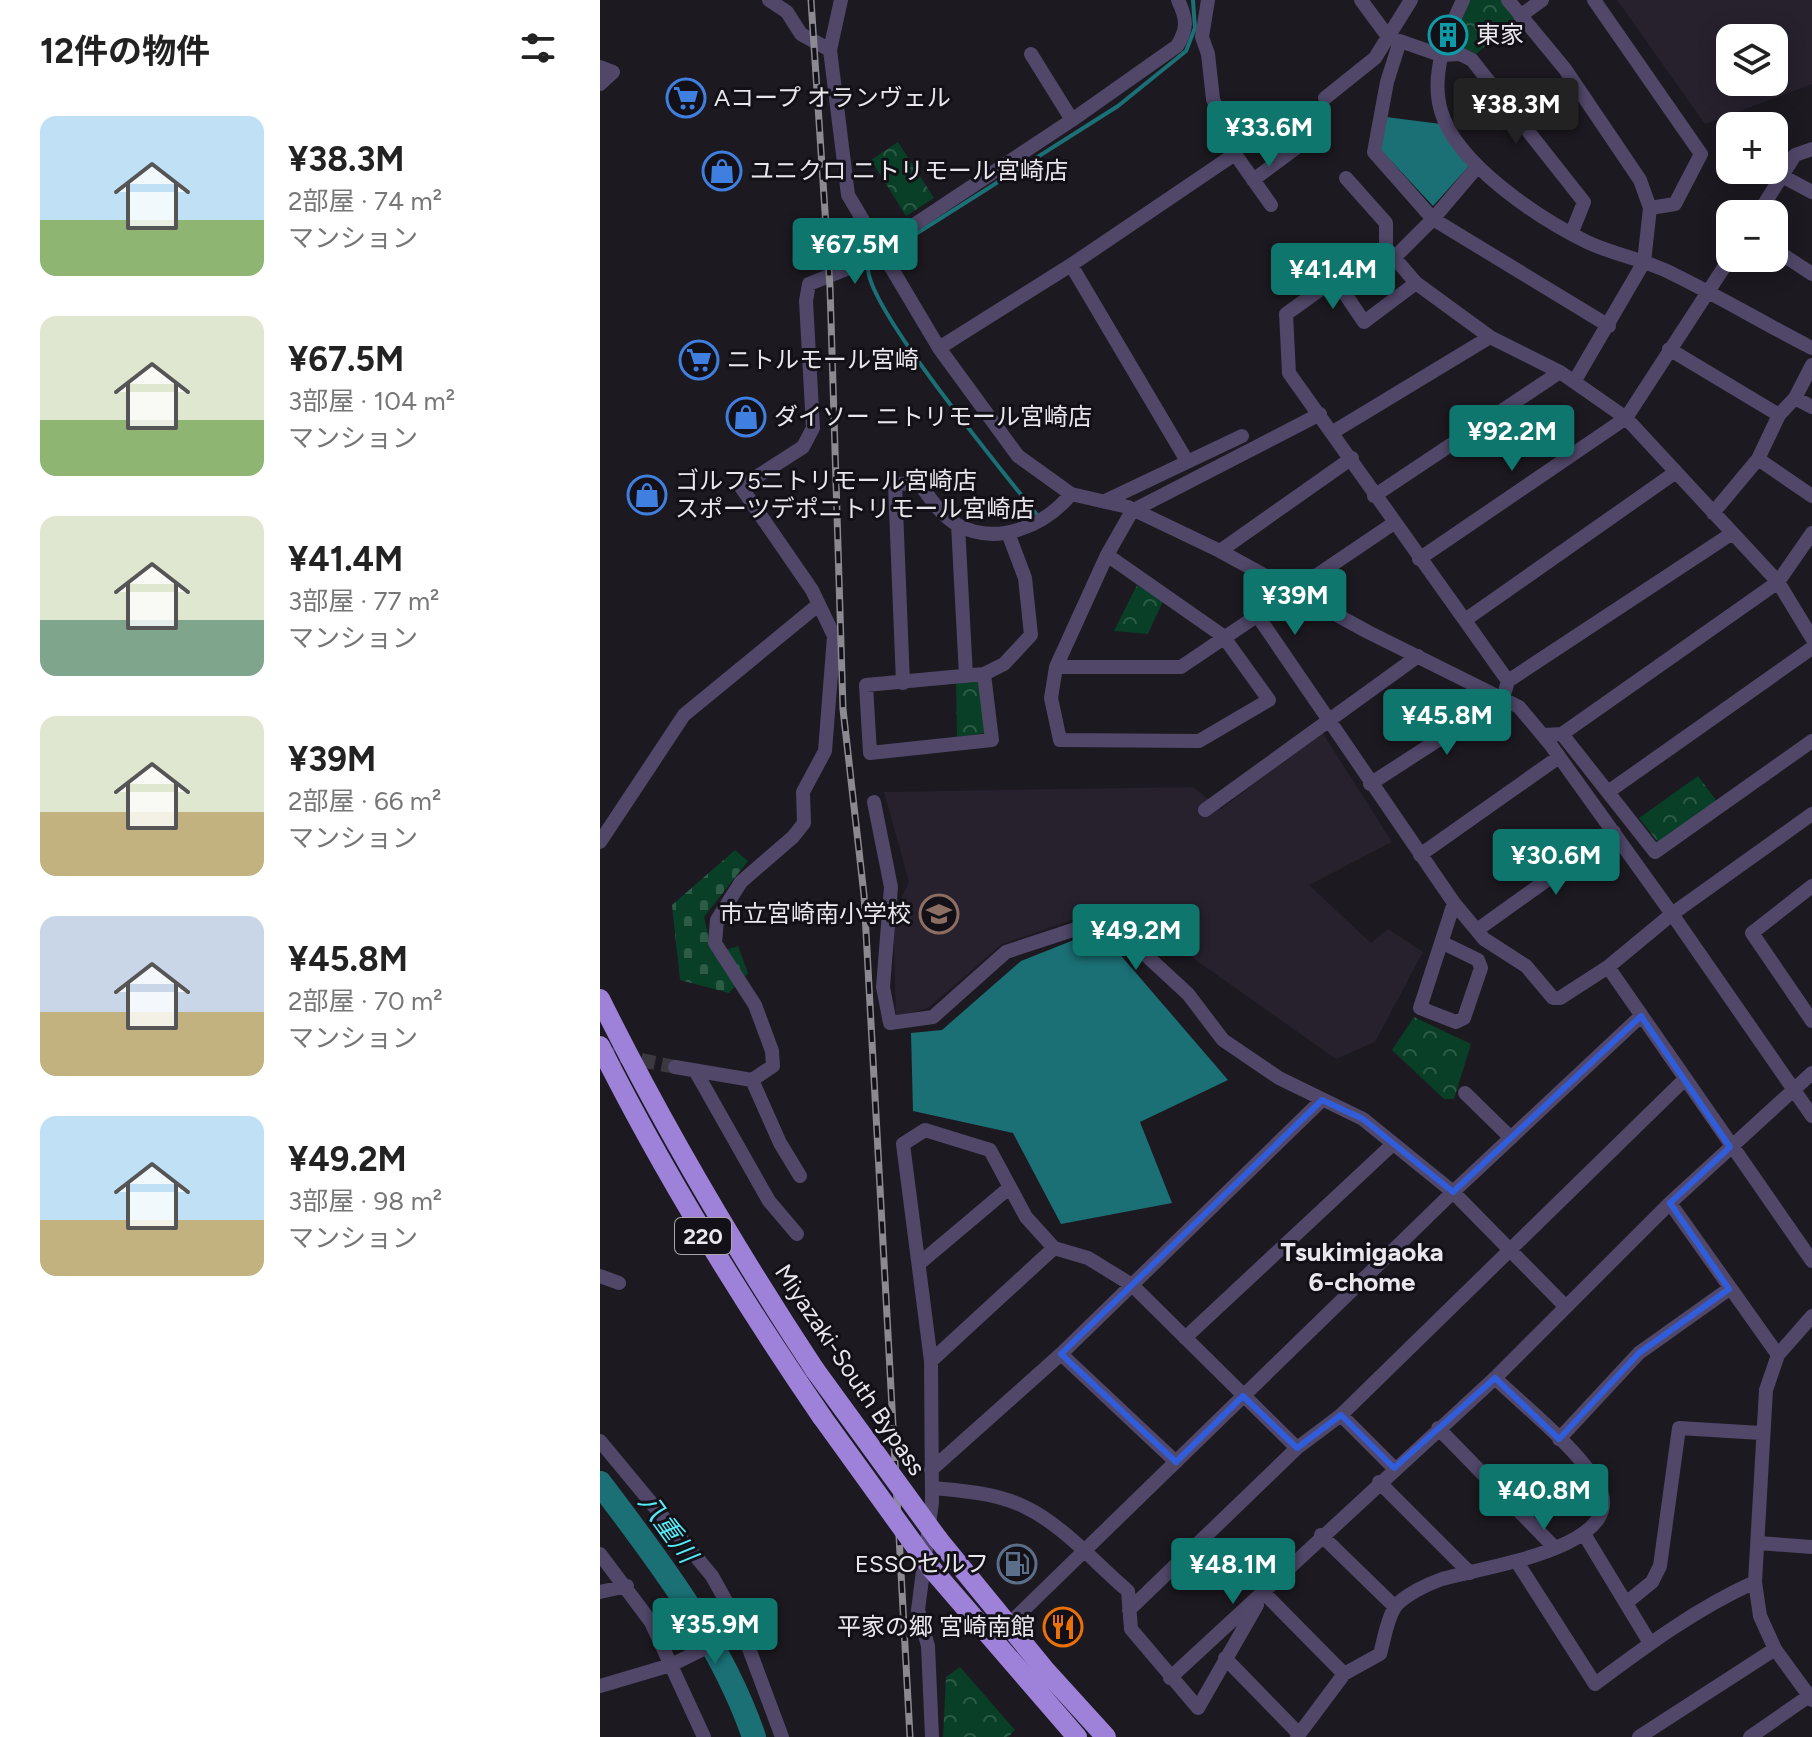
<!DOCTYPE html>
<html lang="ja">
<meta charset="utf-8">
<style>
body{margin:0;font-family:Figtree,"Noto Sans JP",sans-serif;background:#f6f6f6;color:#222;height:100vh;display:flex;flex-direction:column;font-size:30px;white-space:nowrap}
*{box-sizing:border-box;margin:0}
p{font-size:26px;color:#767676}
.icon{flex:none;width:44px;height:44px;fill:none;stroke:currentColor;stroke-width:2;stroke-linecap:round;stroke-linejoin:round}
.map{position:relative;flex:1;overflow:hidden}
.side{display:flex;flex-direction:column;background:#fff;width:600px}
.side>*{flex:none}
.controls{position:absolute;left:1116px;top:24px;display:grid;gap:16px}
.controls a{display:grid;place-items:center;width:72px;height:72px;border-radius:16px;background:#fff;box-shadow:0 4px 20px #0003;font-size:40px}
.price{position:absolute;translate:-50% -68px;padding:0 18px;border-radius:8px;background:#0f766e;color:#fff;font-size:26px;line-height:52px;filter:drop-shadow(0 2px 4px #0008)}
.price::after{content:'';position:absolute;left:50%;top:48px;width:24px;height:18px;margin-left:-12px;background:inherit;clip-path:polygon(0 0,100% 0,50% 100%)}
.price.selected{background:#222;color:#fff}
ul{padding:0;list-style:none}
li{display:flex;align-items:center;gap:24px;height:200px;padding:0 40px}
li span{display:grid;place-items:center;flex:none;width:224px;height:160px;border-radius:16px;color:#555}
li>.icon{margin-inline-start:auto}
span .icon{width:96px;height:96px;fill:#fffc;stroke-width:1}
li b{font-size:34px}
h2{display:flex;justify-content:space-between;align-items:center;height:96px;padding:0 40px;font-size:34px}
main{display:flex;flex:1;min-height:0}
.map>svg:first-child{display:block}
.built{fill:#27212e;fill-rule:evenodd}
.cemetery{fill:url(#cemetery-stones)}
.park{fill:url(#park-crowns)}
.water{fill:#1b7075}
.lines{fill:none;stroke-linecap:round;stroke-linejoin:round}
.stream{stroke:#1b7075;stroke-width:4}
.river{stroke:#1b7075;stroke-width:24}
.minor-tunnel{stroke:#3b383f;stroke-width:14;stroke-dasharray:14 7;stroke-linecap:butt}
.minor{stroke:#514769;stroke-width:14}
.highway{stroke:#9e82d9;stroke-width:20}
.rail-casing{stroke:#8c8a90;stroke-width:7}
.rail{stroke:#131017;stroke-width:4;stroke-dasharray:12;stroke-linecap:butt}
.highway-bridge{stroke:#9e82d9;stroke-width:20}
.marked{fill:none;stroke:#315dda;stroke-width:6;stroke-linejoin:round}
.labels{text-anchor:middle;stroke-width:6;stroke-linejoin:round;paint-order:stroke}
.shield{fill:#131017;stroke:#a9a6ac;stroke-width:2}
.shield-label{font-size:22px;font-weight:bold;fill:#e9e7ec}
.poi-label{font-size:24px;fill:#e9e7ec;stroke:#131017;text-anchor:start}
.street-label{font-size:24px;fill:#e9e7ec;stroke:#131017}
.neighbourhood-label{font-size:26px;font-weight:bold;fill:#e9e7ec;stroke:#131017}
.water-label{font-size:26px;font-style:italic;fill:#54ecf6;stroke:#131017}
</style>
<main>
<section class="side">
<h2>12件の物件<svg class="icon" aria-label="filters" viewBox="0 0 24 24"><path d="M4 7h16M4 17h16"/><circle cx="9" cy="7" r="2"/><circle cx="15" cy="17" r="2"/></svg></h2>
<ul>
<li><span style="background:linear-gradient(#bfe0f5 65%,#8fb573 0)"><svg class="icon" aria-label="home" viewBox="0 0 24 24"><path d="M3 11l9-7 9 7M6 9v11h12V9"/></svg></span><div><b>¥38.3M</b><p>2部屋 · 74 m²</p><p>マンション</p></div></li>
<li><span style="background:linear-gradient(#dfe7d0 65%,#8fb573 0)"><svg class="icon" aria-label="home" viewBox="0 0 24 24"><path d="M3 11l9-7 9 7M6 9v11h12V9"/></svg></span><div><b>¥67.5M</b><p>3部屋 · 104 m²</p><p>マンション</p></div></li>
<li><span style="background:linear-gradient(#dfe7d0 65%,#7fa58c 0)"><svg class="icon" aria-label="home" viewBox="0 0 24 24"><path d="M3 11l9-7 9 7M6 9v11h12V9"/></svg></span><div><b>¥41.4M</b><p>3部屋 · 77 m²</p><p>マンション</p></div></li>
<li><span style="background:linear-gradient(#dfe7d0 60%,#c2b280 0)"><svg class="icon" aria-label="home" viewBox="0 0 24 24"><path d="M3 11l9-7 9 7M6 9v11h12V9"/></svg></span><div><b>¥39M</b><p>2部屋 · 66 m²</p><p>マンション</p></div></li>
<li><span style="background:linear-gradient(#c9d6e8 60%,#c2b280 0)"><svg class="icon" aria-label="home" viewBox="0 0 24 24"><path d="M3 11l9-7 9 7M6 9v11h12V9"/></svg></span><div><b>¥45.8M</b><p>2部屋 · 70 m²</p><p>マンション</p></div></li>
<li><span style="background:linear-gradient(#bfe0f5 65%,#c2b280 0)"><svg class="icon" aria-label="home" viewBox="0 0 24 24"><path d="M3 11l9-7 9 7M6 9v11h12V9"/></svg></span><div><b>¥49.2M</b><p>3部屋 · 98 m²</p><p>マンション</p></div></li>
</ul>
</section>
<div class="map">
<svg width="1212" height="1737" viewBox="0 0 1212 1737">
<defs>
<pattern id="cemetery-stones" width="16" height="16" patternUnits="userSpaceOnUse" patternTransform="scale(2)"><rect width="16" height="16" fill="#083f26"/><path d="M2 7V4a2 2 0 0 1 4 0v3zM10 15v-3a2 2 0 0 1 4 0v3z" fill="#2c5b46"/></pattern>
<pattern id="park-crowns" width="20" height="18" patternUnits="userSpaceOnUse" patternTransform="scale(2)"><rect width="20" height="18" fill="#083f26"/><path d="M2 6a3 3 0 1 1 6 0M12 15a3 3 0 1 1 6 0" fill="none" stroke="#2c5b46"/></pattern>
</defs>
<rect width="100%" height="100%" fill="#1c1920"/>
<path class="built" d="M 1017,0 L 1212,0 L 1212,84 L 1105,124 ZM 1130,38 L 1174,38 L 1174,82 L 1130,82 Z
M 722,732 L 792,842 L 709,885 L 771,943 L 788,929 L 823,952 L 775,1042 L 736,1059 L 529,913 L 495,912 L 402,944 L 328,1008 L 296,1017 L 293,916 L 309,882 L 284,792 L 593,787 L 621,809 Z"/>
<path class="cemetery" d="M 135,850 L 148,861 L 104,917 L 113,954 L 138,946 L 148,973 L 129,993 L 80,980 L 72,905 Z"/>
<path class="park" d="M 867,0 L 903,0 L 916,19 L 874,56 L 845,45 Z
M 298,142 L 334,198 L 306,216 L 271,160 Z
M 537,585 L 563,601 L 548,634 L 514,631 Z
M 374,680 L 380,682 L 385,733 L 357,737 L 356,682 Z
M 1098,776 L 1118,803 L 1058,842 L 1039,818 Z
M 814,1017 L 871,1044 L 854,1099 L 844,1099 L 792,1050 Z
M 360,1667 L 415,1730 L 408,1737 L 343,1737 L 346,1677 Z"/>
<path class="water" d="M 786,117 L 841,124 L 869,166 L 833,206 L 781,150 Z
M 499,930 L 628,1080 L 540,1122 L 572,1203 L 461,1224 L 413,1133 L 313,1111 L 311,1033 L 342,1030 L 421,961 Z"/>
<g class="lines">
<path class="stream" d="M 437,515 C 404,472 270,312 268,269 L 311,237 L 518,106 L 586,51 L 595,28 L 593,0"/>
<path class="river" d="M 0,1483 C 59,1561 122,1643 154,1737"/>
<path class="minor-tunnel" d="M 0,1052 L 75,1067"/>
<path class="minor" d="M 169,0 L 187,12 L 201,34 L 230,50
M 241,0 L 230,50 L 248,195 L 339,348 L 418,456 L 471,494 L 528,507 L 620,551 L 768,632 L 919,707 L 950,744 L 1072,914 L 1212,1116
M 608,0 L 602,37 L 608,54 L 613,99 L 635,154 L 671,205
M 761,0 L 789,38
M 863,0 C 847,34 830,73 841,111 C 856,164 940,219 987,242 C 1015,255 1046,260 1073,274 C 1120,297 1165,324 1212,348
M 908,0 L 965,69 L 1040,180 L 1050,208 L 1044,262 L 974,382
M 994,0 L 1101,154 L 1075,204 L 1050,208
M 920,16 L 942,0
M 431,54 L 472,120
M 0,67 L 13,72 L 0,84
M 725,98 L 775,58 L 811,0
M 1182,176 L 1212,192
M 746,178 L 786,223 L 786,248 L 816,283 L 890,337 L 960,372 L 1026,418 L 1178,582 L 1212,638
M 653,180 L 696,148
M 1158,214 L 1195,155 L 1212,149
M 972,232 L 984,202 L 872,60 L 860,54 L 840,55 L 800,41 L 787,82 L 774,152 L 833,219 L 1009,326
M 1174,249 L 1212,274
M 793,259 L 833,219 L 878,166
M 471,265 L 587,461
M 339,348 L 471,265 L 635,154
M 1069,349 L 1179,415
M 1195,398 L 1212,407
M 733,432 L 890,337
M 1158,459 L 1212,496
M 774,496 L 960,372
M 505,501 L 642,436
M 1113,513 L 1158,459 L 1179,415 L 1195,398 L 1212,365
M 358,525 L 366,676
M 620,551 L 752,458
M 507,555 L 623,636 L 669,700 L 599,741 L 460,740 L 451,698 L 456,667 L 507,555 L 532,511 L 720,414
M 819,559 L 1026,418 L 1130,258
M 657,615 L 854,903 L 884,939 L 926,966 L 953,998 L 960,998 L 1008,967 L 1072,914 L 1212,814
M 865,620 L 1076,472
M 456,667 L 581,667 L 794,523
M 384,674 L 392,740 L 270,753 L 266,685 L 384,674 L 404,664 L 431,635 L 425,578 L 408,533
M 908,681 L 1131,534
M 303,683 L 295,484 L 319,483 C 330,498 340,514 356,524 C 396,547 445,526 471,494
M 962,734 L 1055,852 L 1212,741
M 943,735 L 962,734 L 1178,582 L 1212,533
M 770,784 L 903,698 L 908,681 L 689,373 L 686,314 L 735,279 L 764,322 L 816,283
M 1008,792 L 1212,648
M 274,802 L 291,887 L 283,987 L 290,1023 L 333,1017 L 406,952 L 494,923 L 510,922 L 588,994 L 623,1040 L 679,1078 L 763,1119 L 853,1192 L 964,1305
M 605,810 L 818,656
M 0,842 L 84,715 L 218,605
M 820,855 L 959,757
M 1212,886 L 1152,933 L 1212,1021
M 877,930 L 1014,832
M 843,943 L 878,960 L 881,968 L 864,1018 L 856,1022 L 820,1008 L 854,903
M 1008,967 L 1212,1261
M 75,1067 L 152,1080 L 173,1066 L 172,1051 L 155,1005 L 115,943 L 117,920 L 141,882 L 193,837 L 204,823 L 203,792 L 225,751 L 234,636 L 212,590 L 141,487 L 203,447 L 213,428 L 206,301 L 209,284 L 249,268 L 472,120 L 577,46 C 588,28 587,19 578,0
M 96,1072 L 169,1201 L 197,1234
M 152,1080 L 180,1143 L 200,1176
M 865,1093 L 911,1138
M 1070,1203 L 1178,1355
M 320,1263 L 409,1188
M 0,1276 L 19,1283
M 1212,1316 L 1178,1355 L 1166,1390 L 1155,1582 L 1160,1616 L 1175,1649 L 1212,1700
M 585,1338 L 793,1144
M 461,1354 L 576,1462
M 331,1361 L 454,1248
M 741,1415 L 794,1468
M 838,1428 L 955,1548
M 959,1439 L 1039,1353 L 1129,1289
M 0,1441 L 112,1576 L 142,1630 L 182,1737
M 331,1470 L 461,1354 L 722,1100
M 779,1482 L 870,1573
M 333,1488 C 364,1491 397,1493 425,1507 C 463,1525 496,1564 528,1591 L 531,1629 L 598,1708 L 657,1605
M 984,1534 L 1050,1643
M 721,1535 L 795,1607
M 1158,1543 L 1212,1547
M 0,1554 L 51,1622 L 104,1737
M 917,1562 L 995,1684 C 1046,1646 1097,1608 1155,1582
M 0,1592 L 27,1586
M 665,1594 L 744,1674
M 1026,1603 L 1052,1582 L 1060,1566 L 1079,1428 L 1161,1433
M 529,1610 L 697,1448 L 741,1415 L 1084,1080
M 408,1625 L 853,1192 L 1041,1016
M 625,1658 L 699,1734
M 570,1678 L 895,1378 L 1070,1203 L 1212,1073
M 0,1686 L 71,1665 L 142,1630
M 332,1737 L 328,1646 L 318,1610 L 332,1502 L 331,1361 L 303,1144 L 325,1130 L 390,1150 L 426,1217 L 454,1248 L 488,1258 L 532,1285 L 697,1448
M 697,1737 L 744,1674 L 780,1654 C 784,1640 787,1619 795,1607 C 804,1595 828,1584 842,1579 C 877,1568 1036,1548 997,1483 C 977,1448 925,1407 895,1378
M 1039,1737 L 1175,1649
M 1150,1737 L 1212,1694"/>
<path class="highway" d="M 0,999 C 64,1128 136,1250 215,1370
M 0,1046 C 65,1176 140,1297 222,1417
M 338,1539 L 446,1671 L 506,1737
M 331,1568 L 477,1737"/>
<g class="rail-casing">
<path id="rail" d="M 211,0 L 230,287 L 243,709 L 264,895 L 310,1737"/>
</g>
<use href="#rail" class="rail"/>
<path class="highway-bridge" d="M 215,1370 L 338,1539
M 222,1417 L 331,1568"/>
</g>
<path class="marked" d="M 1041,1016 L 1130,1147 L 1070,1203 L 1129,1289 L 1039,1353 L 959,1439 L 895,1378 L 794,1468 L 741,1415 L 697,1448 L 643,1396 L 576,1462 L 461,1354 L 722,1100 L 763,1119 L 853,1192 Z"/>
<defs>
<g id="building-ring" transform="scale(2)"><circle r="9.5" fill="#131017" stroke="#0f9aa8" stroke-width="1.5"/><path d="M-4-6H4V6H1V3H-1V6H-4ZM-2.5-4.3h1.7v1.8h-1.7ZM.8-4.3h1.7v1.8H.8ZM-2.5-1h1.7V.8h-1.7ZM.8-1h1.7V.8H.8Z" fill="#0f9aa8"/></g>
<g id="supermarket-ring" transform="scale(2)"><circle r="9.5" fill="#131017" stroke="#3f7fe0" stroke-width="1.5"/><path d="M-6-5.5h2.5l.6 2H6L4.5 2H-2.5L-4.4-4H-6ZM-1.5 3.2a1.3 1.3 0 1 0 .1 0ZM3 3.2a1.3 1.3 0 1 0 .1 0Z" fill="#3f7fe0"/></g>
<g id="shop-ring" transform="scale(2)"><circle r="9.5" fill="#131017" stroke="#3f7fe0" stroke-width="1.5"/><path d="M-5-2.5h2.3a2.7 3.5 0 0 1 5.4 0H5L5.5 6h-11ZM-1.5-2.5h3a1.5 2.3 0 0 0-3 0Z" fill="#3f7fe0"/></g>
<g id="school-ring" transform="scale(2)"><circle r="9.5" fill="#131017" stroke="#8d6e63" stroke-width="1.5"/><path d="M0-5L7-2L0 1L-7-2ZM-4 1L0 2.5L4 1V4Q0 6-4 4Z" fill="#8d6e63"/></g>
<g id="fuel-ring" transform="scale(2)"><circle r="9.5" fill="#131017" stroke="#5c6f8a" stroke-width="1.5"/><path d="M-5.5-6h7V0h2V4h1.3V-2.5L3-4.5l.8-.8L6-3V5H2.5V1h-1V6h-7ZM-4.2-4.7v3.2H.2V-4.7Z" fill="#5c6f8a"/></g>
<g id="restaurant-ring" transform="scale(2)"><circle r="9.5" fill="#131017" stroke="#e8710a" stroke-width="1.5"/><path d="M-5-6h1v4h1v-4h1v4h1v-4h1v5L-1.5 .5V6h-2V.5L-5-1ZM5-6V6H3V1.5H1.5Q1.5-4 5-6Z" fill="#e8710a"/></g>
</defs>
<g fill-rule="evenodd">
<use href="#building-ring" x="848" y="35"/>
<use href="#supermarket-ring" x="86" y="98"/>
<use href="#shop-ring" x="122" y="171"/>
<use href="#supermarket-ring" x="99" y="360"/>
<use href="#shop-ring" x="146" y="417"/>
<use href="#shop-ring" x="47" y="495"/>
<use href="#school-ring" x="339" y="914"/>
<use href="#fuel-ring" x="417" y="1564"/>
<use href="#restaurant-ring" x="463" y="1627"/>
</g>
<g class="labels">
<rect class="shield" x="75" y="1218" width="56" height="36" rx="6"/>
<g class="shield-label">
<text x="103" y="1244">220</text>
</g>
<g class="poi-label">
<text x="876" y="43">東家</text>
<text x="114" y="106">Aコープ オランヴェル</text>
<text x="150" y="179">ユニクロ ニトリモール宮崎店</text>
<text x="127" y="368">ニトルモール宮崎</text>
<text x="174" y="425">ダイソー ニトリモール宮崎店</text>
<text x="75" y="489">ゴルフ5ニトリモール宮崎店<tspan x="75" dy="28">スポーツデポニトリモール宮崎店</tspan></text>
<text x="311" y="922" text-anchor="end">市立宮崎南小学校</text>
<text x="389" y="1572" text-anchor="end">ESSOセルフ</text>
<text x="435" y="1635" text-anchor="end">平家の郷 宮崎南館</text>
</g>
<g class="street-label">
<text transform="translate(250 1370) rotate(56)" y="8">Miyazaki-South Bypass</text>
</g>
<g class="neighbourhood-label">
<text x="762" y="1261">Tsukimigaoka<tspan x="762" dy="30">6-chome</tspan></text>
</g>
<g class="water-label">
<text transform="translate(68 1528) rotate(54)" y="9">八重川</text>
</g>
</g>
</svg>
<div class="controls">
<a><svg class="icon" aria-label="layers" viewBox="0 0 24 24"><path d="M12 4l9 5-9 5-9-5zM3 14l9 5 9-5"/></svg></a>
<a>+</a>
<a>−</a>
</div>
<b class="price selected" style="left:916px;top:146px">¥38.3M</b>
<b class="price" style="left:669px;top:169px">¥33.6M</b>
<b class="price" style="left:255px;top:286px">¥67.5M</b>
<b class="price" style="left:733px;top:311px">¥41.4M</b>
<b class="price" style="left:912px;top:473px">¥92.2M</b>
<b class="price" style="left:695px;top:637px">¥39M</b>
<b class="price" style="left:847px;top:757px">¥45.8M</b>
<b class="price" style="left:956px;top:897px">¥30.6M</b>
<b class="price" style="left:536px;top:972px">¥49.2M</b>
<b class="price" style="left:944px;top:1532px">¥40.8M</b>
<b class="price" style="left:633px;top:1606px">¥48.1M</b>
<b class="price" style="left:115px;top:1666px">¥35.9M</b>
</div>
</main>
